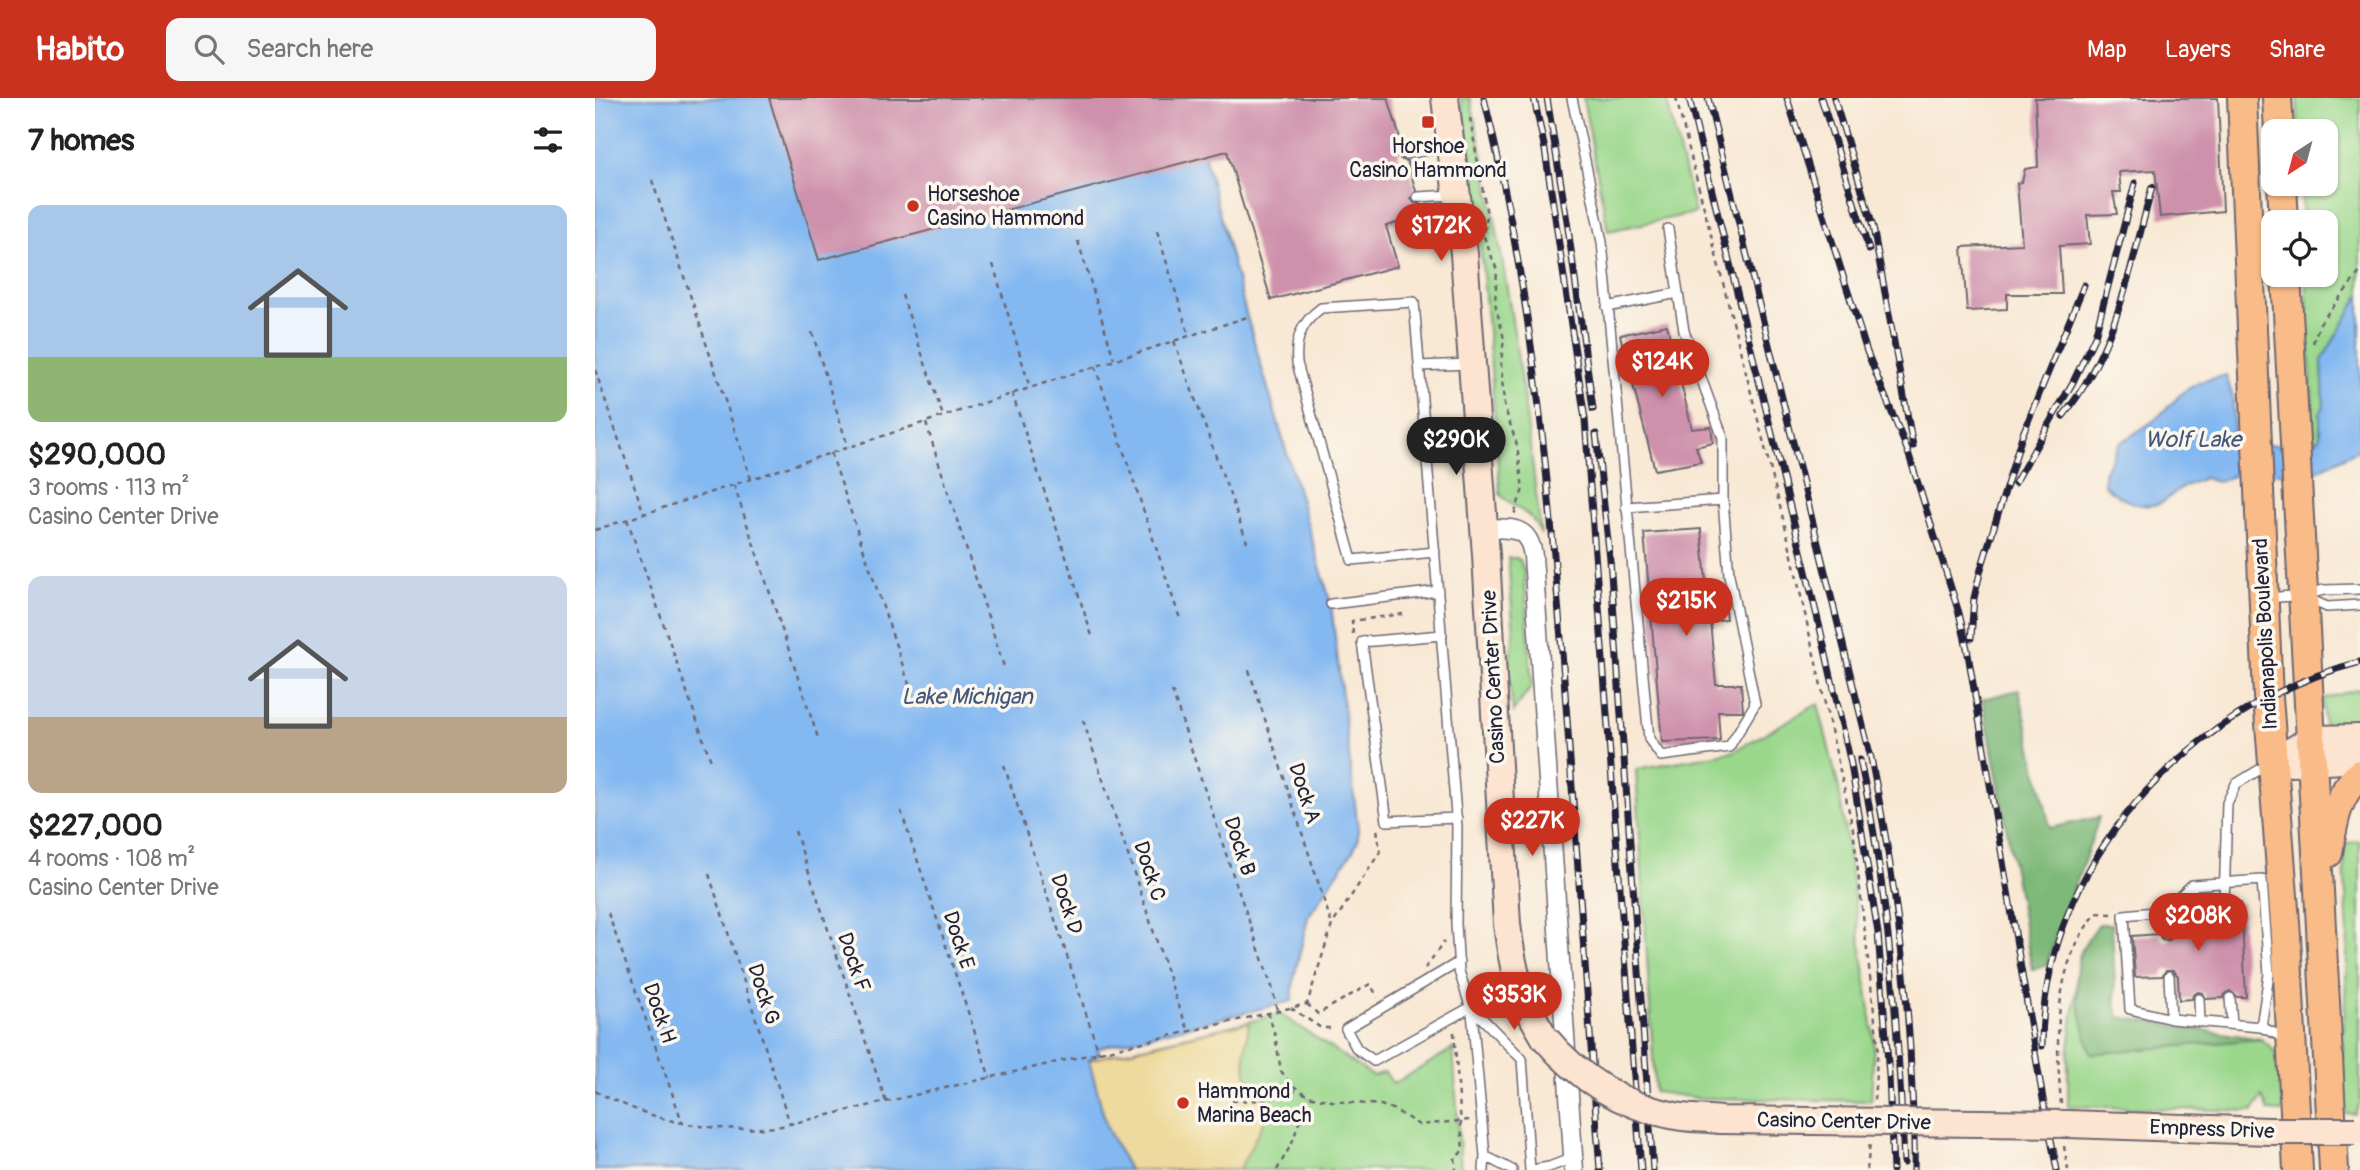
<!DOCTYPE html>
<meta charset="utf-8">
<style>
body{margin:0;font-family:Pangolin,sans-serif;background:#f6f6f6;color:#222;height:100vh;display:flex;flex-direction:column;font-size:26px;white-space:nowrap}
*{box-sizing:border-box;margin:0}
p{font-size:23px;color:#767676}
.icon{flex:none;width:38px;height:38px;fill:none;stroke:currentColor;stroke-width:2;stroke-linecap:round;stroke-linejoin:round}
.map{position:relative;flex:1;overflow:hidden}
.drawer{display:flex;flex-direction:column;background:#fff;width:595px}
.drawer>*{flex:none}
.needle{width:46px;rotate:216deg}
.tools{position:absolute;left:1666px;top:21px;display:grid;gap:14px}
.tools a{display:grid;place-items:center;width:77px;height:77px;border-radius:14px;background:#fff;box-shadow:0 2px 5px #0004;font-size:35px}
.price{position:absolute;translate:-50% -60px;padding:0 16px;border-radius:24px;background:#c8321e;color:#fff;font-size:23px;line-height:46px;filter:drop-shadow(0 2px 4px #0008)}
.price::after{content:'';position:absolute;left:50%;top:42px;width:21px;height:16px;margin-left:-10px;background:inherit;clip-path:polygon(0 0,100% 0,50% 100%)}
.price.selected{background:#222;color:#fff}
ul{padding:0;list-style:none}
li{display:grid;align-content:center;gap:14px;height:371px;padding:0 28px}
li span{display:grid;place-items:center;height:217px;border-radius:14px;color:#555}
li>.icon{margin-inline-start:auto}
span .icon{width:126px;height:126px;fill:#fffc;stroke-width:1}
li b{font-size:30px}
h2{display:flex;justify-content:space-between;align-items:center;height:84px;padding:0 28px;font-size:30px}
header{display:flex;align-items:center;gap:42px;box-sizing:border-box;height:98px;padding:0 35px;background:#c8321e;color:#fff}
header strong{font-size:33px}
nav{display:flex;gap:38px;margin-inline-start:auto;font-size:24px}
.search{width:490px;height:63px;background:#f6f6f6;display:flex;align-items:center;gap:18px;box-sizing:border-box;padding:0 24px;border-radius:14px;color:#767676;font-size:26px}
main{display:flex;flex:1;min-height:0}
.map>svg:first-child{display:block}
.green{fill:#9ad78b;stroke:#5e7c63;stroke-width:2}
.forest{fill:#7bb877;stroke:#4e6d59;stroke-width:2}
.sand{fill:#eeda9e;stroke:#887e6c;stroke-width:2}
.water{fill:#83b8f1;stroke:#526d96;stroke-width:2}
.building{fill:#ce90ab}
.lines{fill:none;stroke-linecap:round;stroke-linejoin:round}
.lane-casing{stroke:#6d6771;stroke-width:12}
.street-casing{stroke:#6d6771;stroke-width:21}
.secondary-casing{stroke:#6d6771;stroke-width:30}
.primary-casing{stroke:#6d6771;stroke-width:32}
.path{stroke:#6d6771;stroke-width:2.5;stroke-dasharray:5 5;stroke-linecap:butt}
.lane{stroke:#fff;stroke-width:9}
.street{stroke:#fff;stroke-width:18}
.secondary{stroke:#fde4d0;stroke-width:26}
.primary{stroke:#f9bc89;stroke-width:28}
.rail-casing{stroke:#22223b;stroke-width:7}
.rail{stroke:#fbf7ec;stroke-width:4.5;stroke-dasharray:13;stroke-linecap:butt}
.secondary-bridge-casing{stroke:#6d6771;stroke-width:30;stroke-linecap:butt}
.secondary-bridge{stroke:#fde4d0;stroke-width:26}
.poi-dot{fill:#c8321e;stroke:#fbf7ec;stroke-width:2.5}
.labels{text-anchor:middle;stroke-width:7;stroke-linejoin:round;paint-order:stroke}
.poi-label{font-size:21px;fill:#22223b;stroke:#fbf7ec;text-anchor:start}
.street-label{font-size:21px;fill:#22223b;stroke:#fbf7ec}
.water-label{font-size:23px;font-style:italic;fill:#44567b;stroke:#fbf7ec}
</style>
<header>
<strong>Habito</strong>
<div class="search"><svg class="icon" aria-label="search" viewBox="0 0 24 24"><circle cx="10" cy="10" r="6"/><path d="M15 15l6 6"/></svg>Search here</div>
<nav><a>Map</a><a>Layers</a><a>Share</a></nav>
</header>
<main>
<section class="drawer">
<h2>7 homes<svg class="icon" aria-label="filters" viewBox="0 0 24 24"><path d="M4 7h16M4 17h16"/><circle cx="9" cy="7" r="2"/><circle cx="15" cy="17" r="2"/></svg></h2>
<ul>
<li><span style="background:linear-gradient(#a9c7e8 70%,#8fb573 0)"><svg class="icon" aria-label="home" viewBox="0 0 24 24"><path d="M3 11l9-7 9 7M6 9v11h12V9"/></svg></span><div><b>$290,000</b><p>3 rooms · 113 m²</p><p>Casino Center Drive</p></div></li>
<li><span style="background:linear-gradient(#c9d6e8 65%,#b9a48a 0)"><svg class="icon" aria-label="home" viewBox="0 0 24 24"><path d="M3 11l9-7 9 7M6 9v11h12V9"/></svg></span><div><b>$227,000</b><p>4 rooms · 108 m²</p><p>Casino Center Drive</p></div></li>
</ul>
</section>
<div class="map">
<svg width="1765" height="1072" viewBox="0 0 1765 1072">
<rect width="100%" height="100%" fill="#fbf7ec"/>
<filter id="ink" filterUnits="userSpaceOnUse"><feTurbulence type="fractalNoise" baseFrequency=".0143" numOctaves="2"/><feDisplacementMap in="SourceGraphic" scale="14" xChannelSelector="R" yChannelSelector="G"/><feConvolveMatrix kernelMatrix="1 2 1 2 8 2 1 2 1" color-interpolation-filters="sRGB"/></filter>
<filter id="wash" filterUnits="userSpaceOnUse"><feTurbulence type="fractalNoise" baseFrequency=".00686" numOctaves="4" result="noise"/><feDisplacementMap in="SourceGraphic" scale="28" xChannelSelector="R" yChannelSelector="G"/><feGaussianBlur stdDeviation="1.57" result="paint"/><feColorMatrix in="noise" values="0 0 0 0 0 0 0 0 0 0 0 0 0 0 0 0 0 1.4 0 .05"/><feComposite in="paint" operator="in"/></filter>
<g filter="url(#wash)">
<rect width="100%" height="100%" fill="#f8e8d4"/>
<path class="green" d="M 866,0 L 875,0 C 908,144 929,290 946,437 C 936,411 923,415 905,396 C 896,264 887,131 866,0 Z
M 988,0 L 1071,0 L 1100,115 L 1013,133 Z
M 1702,0 L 1765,0 L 1765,197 L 1727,262 L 1729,308 L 1725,316 L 1725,339 L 1719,345 L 1711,177 L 1731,177 L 1731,124 L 1708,124 L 1706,86 L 1731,86 L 1731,33 L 1704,33 Z
M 913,460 L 921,460 L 925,462 L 929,473 L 937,588 L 918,614 L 913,572 L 919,536 Z
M 1765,591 L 1765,634 L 1742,635 L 1729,627 L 1727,601 Z
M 1223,606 L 1244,691 L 1279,941 L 1276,1003 L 1102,1000 L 1060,994 L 1041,671 L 1137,654 Z
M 1765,743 L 1765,1005 L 1760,1016 L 1748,1015 L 1748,946 L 1753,836 L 1748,746 Z
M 1482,883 L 1487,920 L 1496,955 L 1666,941 C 1693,958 1686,985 1687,1014 L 1673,1013 L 1667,999 L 1658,1013 L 1473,1008 L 1473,959 Z
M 685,916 L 778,978 L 790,974 L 798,986 L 858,951 L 866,1072 L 534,1072 L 494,962 Z"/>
<path class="forest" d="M 1424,592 L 1455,730 L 1504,719 C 1489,769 1467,818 1451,868 L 1437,871 L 1388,601 Z
M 1504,826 L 1517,826 L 1521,911 L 1524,919 L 1666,941 L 1496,956 C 1488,927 1474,882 1486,854 C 1490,844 1498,835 1504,826 Z"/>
<path class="sand" d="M 654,924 L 650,955 L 651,976 L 666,996 L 674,1014 L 644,1072 L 534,1072 L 512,1030 L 494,962 Z"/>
<path class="water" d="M 0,0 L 591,0 L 609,57 L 652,219 L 736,506 L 763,731 L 763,742 L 759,751 L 713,819 L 699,880 L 697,903 L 503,950 L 504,955 L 494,962 L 512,1030 L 534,1072 L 0,1072 Z
M 1765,197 L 1765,351 L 1722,373 L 1642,376 L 1622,384 L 1609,380 C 1600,384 1591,387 1583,392 C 1577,396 1572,403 1565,405 C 1546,413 1523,400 1509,387 L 1509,375 L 1524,346 L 1561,321 L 1588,294 L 1605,284 L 1631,277 L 1638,300 L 1639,348 L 1719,345 L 1725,339 L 1725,316 L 1729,308 L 1727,262 Z"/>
<g id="blocks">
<path class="building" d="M 174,0 L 793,0 L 808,50 L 804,53 L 803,58 L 807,62 L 812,63 L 821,93 L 816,100 L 819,105 L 825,106 L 828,117 L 791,128 L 803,168 L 676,202 L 632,53 L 224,162 Z
M 1440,0 L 1623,0 L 1628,113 L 1565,119 L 1560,72 L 1524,74 L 1526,94 L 1518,94 L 1522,116 L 1492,117 L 1495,146 L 1464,148 L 1467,196 L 1412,196 L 1412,211 L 1372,213 L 1367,149 L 1427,146 L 1422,85 L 1427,84 L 1430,71 L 1443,69 Z
M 1072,227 L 1097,331 L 1116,329 L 1118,345 L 1101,349 L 1106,364 L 1060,372 L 1025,237 Z
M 1106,431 L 1112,493 L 1128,491 L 1131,521 L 1115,523 L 1121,586 L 1146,586 L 1148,613 L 1123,613 L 1125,642 L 1067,644 L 1049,435 Z
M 1646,805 L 1651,899 L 1642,899 L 1635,893 L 1631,895 L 1628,900 L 1611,901 L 1608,895 L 1603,894 L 1598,897 L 1597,901 L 1584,902 L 1583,878 L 1578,872 L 1571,872 L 1567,878 L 1540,879 L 1537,838 L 1564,836 L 1567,842 L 1572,843 L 1577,840 L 1578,835 L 1583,835 L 1581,811 L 1584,808 L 1591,808 L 1593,812 L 1598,815 L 1602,813 L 1605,807 L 1622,806 L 1625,812 L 1629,813 L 1635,810 L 1636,806 Z"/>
</g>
</g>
<g filter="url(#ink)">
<use href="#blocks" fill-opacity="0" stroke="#6d6771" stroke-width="2"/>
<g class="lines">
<g class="lane-casing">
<path id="lane" d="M 977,0 L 1007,144 L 1054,641 L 1066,658 L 1134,649 L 1160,606 L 1134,477 L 1128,402 L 1128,340 L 1089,233 L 1073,131
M 810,56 L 852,49
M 823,99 L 858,97
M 1012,209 L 1083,195
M 824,268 L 875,266
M 1031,409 L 1128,402
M 840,454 L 757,462 L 702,265 C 700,241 706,225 726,210 L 819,204 L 862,729 L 861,826 L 864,873 L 877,914 L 890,1058 L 917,1072
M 1673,500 L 1708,497 L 1729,492 L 1765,491
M 1712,500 L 1732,509 L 1765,507
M 736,506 L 843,493
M 847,537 L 767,544 L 792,723 L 862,720
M 1597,787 L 1598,808
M 1629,806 L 1632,705 L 1641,686 L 1672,667
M 1569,813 L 1571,836
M 864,864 L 751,931 L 762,951 L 779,963 L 876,909 L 927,961 L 935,1072
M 1574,878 L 1576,921
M 1635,900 L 1637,926
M 1604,901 L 1605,924
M 1666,929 L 1674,876 L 1667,782 L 1597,787 L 1569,813 L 1529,817 L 1535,911 L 1576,921 L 1666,929 L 1692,941
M 889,1072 L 890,1058
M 937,1072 L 954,1069 L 978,1060"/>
</g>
<g class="street-casing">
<path id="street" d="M 889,430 C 914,431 934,426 938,458 L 979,1072"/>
</g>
<g class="secondary-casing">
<path id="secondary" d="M 850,0 L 869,156 L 891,457 L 912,826 C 918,874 924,898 950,940
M 1677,665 L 1716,641 L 1765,640
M 1697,665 L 1765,661
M 1473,1026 L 1674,1033"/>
</g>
<g class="primary-casing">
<path id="primary" d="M 1647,0 L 1673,599 L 1691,838 L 1703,1072
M 1682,0 L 1684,33
M 1687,86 L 1689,124
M 1691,177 L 1739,1072
M 1733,755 C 1738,726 1741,697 1765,676"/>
</g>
<path class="path" d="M 1081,0 L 1193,440 L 1258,731 L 1283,948 L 1279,1003
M 875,20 L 892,117 L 889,139 L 902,172 L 900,205 L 909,241 L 906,264 L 909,307 L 922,347 L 928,391 L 919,417
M 57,82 L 156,381
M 562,133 L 594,237
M 483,143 L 519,261
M 398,166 L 435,290
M 307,197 L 348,318
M 217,234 L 253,349
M 579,243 L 652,444
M 1718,245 L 1725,225 L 1765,174
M 500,268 L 585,521
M 0,272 L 49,416
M 417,295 L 498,541
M 331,325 L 410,572
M 236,355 L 322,610
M 139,387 L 223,640
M 32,421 L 117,666
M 0,432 L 652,219
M 758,536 L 757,523 L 808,516
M 654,572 L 737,827
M 577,593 L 638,777 L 677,889 L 682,912
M 488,622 L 583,907 L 594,933
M 409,667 L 504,955
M 306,713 L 395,980
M 200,733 L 291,1004
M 114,776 L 195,1026
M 13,815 L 88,1026
M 830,870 L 849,844
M 712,906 L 723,916 L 775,886 L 783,899
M 696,910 L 726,930 L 739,930
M 673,914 L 680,937 L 686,973 L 697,987 L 713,998 L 737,1003 L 786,1007 L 800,1012 L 824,1027 L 875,1022
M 859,934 L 868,1052 L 863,1058 L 860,1059 L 861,1072
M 0,993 C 62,1025 113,1035 182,1029 L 712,906 L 737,827 L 785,754 L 782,730
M 637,1003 L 672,1002 L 703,992
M 1466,1006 C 1461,943 1457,865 1502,815 L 1518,816
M 1469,1048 L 1473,1072
M 682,1072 L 697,1045 L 713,998
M 1272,1072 L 1275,1044"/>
<use href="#lane" class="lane"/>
<use href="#street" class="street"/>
<use href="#secondary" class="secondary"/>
<use href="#primary" class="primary"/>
<g class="rail-casing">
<path id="rail" d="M 889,0 C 939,199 956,403 971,607 C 982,762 994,917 1005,1072
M 939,0 L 950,52 L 990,321 L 1046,1072
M 952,0 L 972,123 L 998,311
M 1094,0 L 1225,530 L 1256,666 L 1283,835 L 1294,978 L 1298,1072
M 1113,0 L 1276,660 C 1298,770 1313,880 1317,992 C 1318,1019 1320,1045 1319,1072
M 1192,0 L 1272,254 L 1313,354 L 1364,515 L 1372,550 L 1451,1019
M 1226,0 L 1274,152
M 1239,0 L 1278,129 L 1318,348
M 1468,318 C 1521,252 1536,169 1557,89
M 1001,336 L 1015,461 L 1058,1072
M 1420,385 L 1478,284 L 1500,238 L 1540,85
M 1376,540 L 1379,500 L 1386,471 L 1427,338 L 1489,187
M 1265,662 C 1294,798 1303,927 1309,1065
M 1447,948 C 1447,765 1593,609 1765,564
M 1450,1011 L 1462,1072"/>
</g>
<use href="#rail" class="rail"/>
<g class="secondary-bridge-casing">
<path id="secondary-bridge" d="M 950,940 C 983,979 1025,1007 1076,1017 C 1091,1021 1108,1020 1124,1022 L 1473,1026
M 1674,1033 L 1760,1033"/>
</g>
<use href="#secondary-bridge" class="secondary-bridge"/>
</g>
</g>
<g class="poi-dot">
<rect x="826" y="17" width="14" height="14" rx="3.5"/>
<circle cx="318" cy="108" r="7"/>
<circle cx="588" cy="1005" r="7"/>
</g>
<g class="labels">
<g class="poi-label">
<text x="833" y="55" text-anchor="middle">Horshoe<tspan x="833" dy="24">Casino Hammond</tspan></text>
<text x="332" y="103">Horseshoe<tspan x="332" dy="24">Casino Hammond</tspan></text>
<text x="602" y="1000">Hammond<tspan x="602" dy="24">Marina Beach</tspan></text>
</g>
<g class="street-label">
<text transform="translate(1670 536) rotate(-93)" y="7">Indianapolis Boulevard</text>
<text transform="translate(898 579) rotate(-93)" y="7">Casino Center Drive</text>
<text transform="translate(710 695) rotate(72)" y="7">Dock A</text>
<text transform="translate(645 748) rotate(72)" y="7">Dock B</text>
<text transform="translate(555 773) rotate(72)" y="7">Dock C</text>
<text transform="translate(472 806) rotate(72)" y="7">Dock D</text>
<text transform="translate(364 842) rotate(72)" y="7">Dock E</text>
<text transform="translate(259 864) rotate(71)" y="7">Dock F</text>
<text transform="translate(169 896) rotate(72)" y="7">Dock G</text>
<text transform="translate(65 915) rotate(71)" y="7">Dock H</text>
<text transform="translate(1249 1023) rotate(1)" y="7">Casino Center Drive</text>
<text transform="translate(1617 1031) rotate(2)" y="7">Empress Drive</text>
</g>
<g class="water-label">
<text x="1598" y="349">Wolf Lake</text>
<text x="372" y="606">Lake Michigan</text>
</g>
</g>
</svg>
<div class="tools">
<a><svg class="needle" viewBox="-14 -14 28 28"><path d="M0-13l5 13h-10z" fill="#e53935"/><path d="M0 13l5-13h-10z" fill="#767676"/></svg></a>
<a><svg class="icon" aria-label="locate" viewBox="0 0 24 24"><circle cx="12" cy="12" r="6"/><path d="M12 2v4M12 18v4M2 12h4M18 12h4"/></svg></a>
</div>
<b class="price" style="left:846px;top:165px">$172K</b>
<b class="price" style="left:1067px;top:301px">$124K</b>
<b class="price selected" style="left:861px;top:379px">$290K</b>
<b class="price" style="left:1091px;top:540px">$215K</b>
<b class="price" style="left:937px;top:760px">$227K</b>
<b class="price" style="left:1603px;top:855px">$208K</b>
<b class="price" style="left:919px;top:934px">$353K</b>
</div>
</main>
